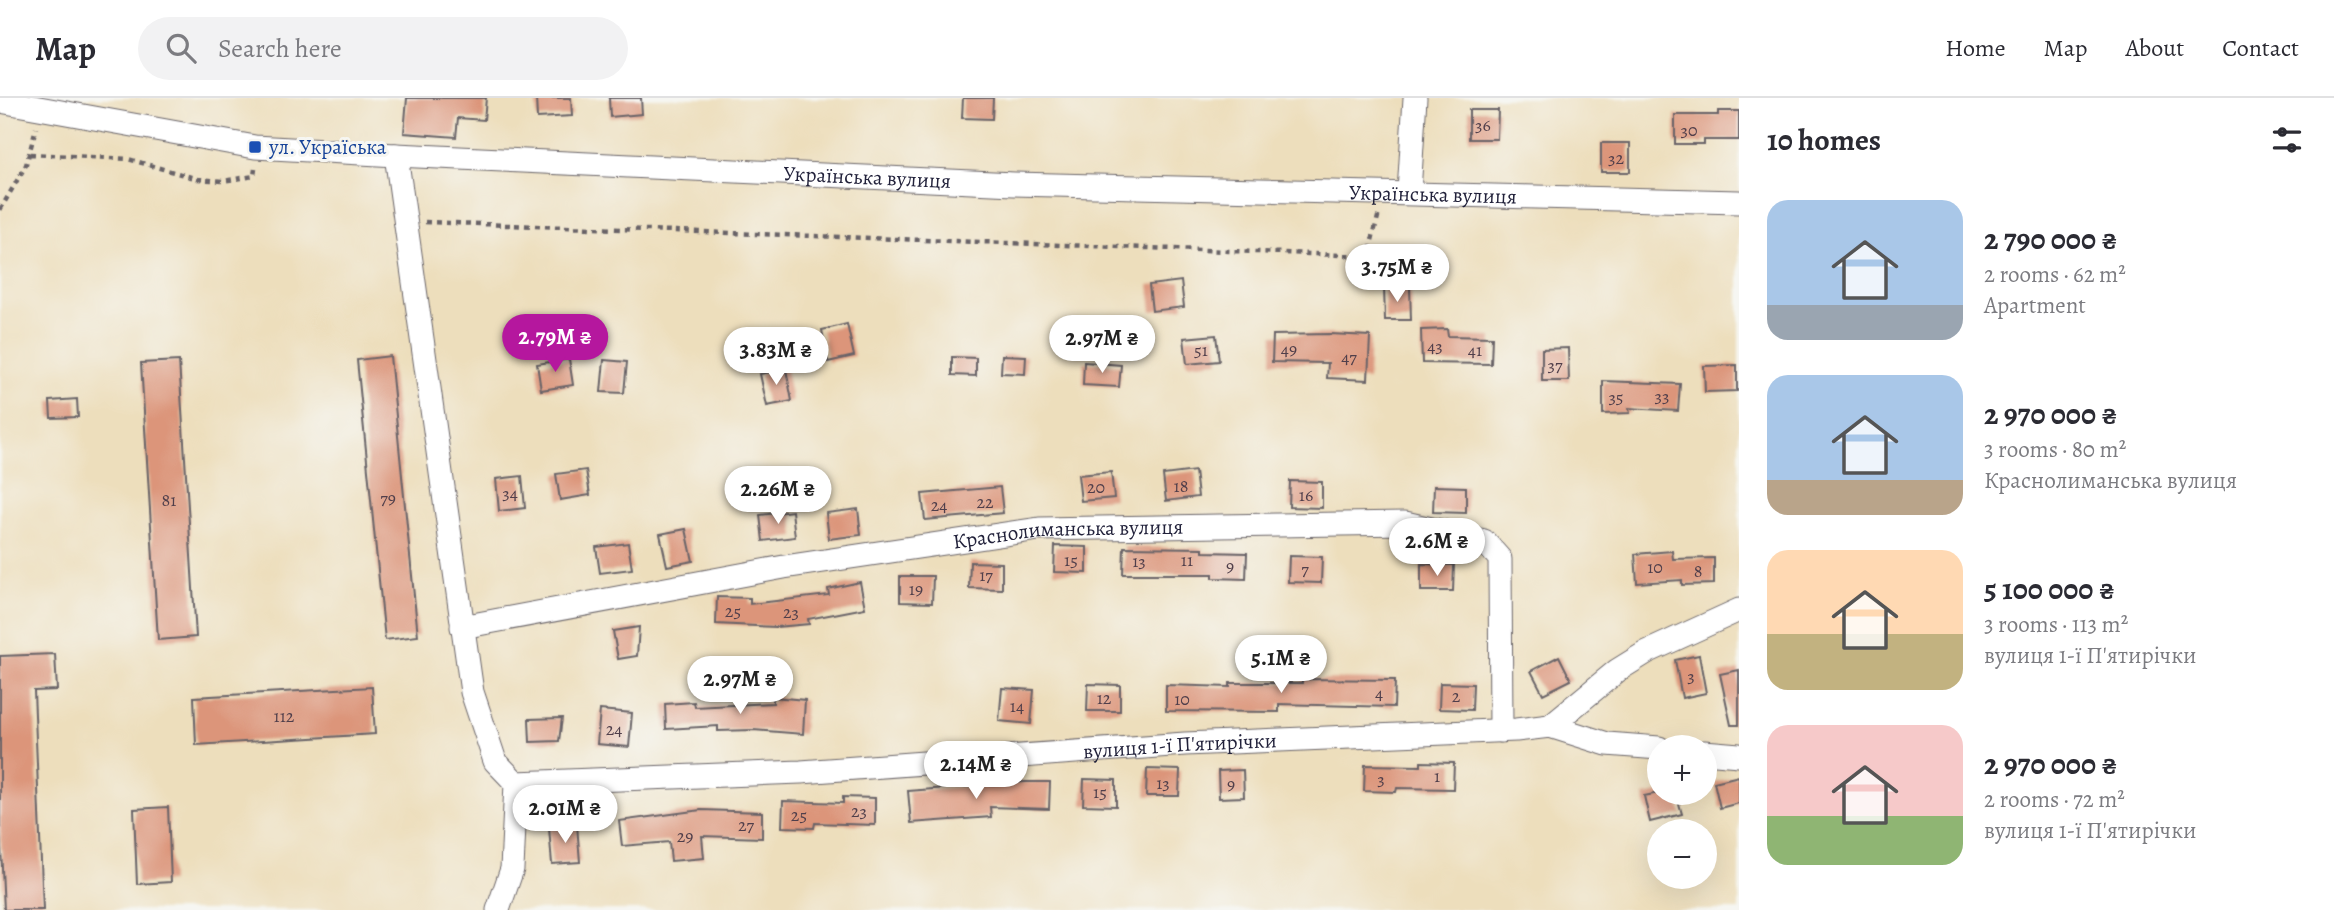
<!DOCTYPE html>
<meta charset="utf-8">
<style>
body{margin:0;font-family:Alegreya,serif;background:#f2f2f3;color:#2b2b33;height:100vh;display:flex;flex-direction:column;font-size:26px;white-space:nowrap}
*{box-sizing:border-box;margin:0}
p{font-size:23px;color:#7c7c81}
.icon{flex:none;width:38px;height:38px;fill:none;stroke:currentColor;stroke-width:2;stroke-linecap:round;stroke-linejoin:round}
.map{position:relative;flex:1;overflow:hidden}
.panel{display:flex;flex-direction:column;background:#fff;width:595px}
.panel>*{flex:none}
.tools{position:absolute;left:1647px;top:637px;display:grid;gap:14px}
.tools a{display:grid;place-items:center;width:70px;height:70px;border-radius:50%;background:#fff;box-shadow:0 7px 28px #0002;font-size:35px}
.price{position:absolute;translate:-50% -60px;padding:0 16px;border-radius:24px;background:#fff;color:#222;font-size:23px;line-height:46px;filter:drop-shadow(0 2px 4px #0008)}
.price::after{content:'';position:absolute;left:50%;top:42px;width:21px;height:16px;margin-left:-10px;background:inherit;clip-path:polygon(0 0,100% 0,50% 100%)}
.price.active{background:#b5179e;color:#fff}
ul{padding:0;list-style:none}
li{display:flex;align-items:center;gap:21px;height:175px;padding:0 28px}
li span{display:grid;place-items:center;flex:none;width:196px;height:140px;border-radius:21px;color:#555}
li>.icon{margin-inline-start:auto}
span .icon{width:84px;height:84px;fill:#fffc;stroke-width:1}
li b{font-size:30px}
h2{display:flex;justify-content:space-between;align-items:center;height:84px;padding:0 28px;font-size:30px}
header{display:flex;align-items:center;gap:42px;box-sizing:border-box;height:98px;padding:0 35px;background:#fff;border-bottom:2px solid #e1e1e2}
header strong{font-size:33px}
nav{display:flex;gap:38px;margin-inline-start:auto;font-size:24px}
.search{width:490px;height:63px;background:#f2f2f3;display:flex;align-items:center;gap:18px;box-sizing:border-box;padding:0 24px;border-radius:38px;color:#7c7c81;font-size:26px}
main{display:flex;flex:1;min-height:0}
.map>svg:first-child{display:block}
.building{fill:#dc957a}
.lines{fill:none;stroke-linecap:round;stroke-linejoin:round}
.minor-casing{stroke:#696468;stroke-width:25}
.path{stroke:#696468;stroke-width:4.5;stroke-dasharray:5 5;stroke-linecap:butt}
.minor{stroke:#fff;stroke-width:23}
.transit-dot{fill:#1a4fb4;stroke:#f6f6f2;stroke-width:2.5}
.labels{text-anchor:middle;stroke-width:6;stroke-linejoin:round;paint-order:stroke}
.number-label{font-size:18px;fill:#503f4b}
.transit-label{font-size:21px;fill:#164399;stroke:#f6f6f2;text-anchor:start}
.street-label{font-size:21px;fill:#22223b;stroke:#f6f6f2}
</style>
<header>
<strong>Map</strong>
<div class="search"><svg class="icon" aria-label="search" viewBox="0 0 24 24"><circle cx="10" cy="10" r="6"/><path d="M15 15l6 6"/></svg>Search here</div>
<nav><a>Home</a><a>Map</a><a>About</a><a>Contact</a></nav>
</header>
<main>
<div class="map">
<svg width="1739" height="812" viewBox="0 0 1739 812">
<rect width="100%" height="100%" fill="#f6f6f2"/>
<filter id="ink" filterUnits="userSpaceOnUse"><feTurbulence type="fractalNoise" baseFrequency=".0143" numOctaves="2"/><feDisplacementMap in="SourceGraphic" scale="14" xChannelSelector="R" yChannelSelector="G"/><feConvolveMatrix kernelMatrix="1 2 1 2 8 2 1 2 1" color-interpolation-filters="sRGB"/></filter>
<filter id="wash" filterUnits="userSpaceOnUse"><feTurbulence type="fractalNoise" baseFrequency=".00686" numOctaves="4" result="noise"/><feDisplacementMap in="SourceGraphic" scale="28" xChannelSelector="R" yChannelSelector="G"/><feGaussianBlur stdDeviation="1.57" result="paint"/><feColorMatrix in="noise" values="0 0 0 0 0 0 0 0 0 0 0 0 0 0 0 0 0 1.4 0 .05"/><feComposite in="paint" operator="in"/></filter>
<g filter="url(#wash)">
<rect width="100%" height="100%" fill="#eddebc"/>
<g id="blocks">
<path class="building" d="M 407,0 L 486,0 L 484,22 L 458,20 L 456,39 L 404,35 Z
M 536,0 L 571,0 L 572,18 L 537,20 Z
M 609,0 L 641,0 L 642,16 L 610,19 Z
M 963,0 L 993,0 L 992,21 L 962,20 Z
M 1469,12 L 1498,12 L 1497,41 L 1469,41 Z
M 1718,13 L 1739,13 L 1739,42 L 1704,42 L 1704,46 L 1675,46 L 1675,17 L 1718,17 Z
M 1601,45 L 1630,45 L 1630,74 L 1601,74 Z
M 1181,183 L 1184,209 L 1152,213 L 1149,187 Z
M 1384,189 L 1410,189 L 1411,222 L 1385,222 Z
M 847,226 L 854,258 L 828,264 L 822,232 Z
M 1447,231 L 1448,238 L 1492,239 L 1491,266 L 1422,265 L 1421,232 Z
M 1330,236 L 1370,238 L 1368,282 L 1327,280 L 1328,265 L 1272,264 L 1273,237 Z
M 1216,237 L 1219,263 L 1187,266 L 1184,240 Z
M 1568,250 L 1569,283 L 1542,283 L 1542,251 Z
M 1002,257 L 1026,258 L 1025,276 L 1001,275 Z
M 390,258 L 418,538 L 385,542 L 357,262 Z
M 952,259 L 976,260 L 976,278 L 952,277 Z
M 569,261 L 573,287 L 541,292 L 537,266 Z
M 604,262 L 627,264 L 624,295 L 601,294 Z
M 179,263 L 196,539 L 158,542 L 141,265 Z
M 1084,264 L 1121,267 L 1119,289 L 1083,287 Z
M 1737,267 L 1737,293 L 1705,294 L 1704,268 Z
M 786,271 L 792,303 L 767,308 L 760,276 Z
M 1603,283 L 1680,286 L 1678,313 L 1629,310 L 1630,315 L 1603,316 Z
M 77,301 L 78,319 L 51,320 L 50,303 Z
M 586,372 L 590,397 L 560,402 L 556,376 Z
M 1195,373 L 1198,399 L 1166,403 L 1163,377 Z
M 1111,374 L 1114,400 L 1081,403 L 1078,377 Z
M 522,378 L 525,410 L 499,413 L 496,381 Z
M 1290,383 L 1322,384 L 1322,410 L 1289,409 Z
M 1434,388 L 1466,389 L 1466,415 L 1433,414 Z
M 1000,389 L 1003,415 L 925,422 L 922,396 Z
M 858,411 L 861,437 L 829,441 L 826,415 Z
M 792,413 L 795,439 L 763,443 L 760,417 Z
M 686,431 L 693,463 L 667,468 L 660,436 Z
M 628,445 L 632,471 L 600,475 L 596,449 Z
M 1055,448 L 1087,449 L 1087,475 L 1054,474 Z
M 1124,449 L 1203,450 L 1203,454 L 1247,455 L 1246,481 L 1213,480 L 1213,476 L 1123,476 Z
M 1672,453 L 1673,461 L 1714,460 L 1714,486 L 1682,487 L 1682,482 L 1637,485 L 1635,456 Z
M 1289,458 L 1322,459 L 1321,485 L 1288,484 Z
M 970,464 L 1002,465 L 1002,491 L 969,490 Z
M 1421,466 L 1454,467 L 1453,493 L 1421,493 Z
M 900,478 L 933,478 L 932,505 L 900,504 Z
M 860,484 L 865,510 L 808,521 L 809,526 L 776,529 L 716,526 L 717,499 L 750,500 L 750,506 L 829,497 L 828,491 Z
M 639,529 L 637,558 L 618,561 L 613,533 Z
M 55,556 L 57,592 L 34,593 L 43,812 L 4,812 L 0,728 L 0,558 Z
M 1699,557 L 1706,595 L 1682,600 L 1675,562 Z
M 1559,558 L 1571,582 L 1543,596 L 1531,573 Z
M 1739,572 L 1739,627 L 1731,627 L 1720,576 Z
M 1302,581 L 1395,582 L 1394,609 L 1279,606 L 1279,614 L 1166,613 L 1166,587 L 1230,589 L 1230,585 L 1302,585 Z
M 1440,585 L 1473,586 L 1472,612 L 1439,611 Z
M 1088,586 L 1120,587 L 1120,613 L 1087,613 Z
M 372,589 L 375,636 L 196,647 L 194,599 Z
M 1002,590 L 1034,592 L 1031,626 L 999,623 Z
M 773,599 L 805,602 L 803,636 L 753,632 L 718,633 L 718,628 L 666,631 L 665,606 L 694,604 L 695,609 L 773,605 Z
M 600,612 L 632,615 L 629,649 L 597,646 Z
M 562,620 L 559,643 L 530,644 L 529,621 Z
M 1421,664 L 1454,665 L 1453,691 L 1397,690 L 1396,694 L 1364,693 L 1365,667 L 1421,668 Z
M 1147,671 L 1180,672 L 1179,698 L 1146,698 Z
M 1243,672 L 1244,699 L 1219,700 L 1218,673 Z
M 1739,678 L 1739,705 L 1720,710 L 1714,684 Z
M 1084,681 L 1116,682 L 1116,708 L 1083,707 Z
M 1025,684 L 1050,684 L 1049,711 L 990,709 L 991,719 L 911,725 L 908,693 Z
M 1659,695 L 1676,695 L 1682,716 L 1650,724 L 1644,698 Z
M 843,699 L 875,700 L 875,727 L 815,725 L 814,730 L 782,729 L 783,703 L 843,705 Z
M 168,709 L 171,784 L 137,786 L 134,711 Z
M 701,712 L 762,714 L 762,740 L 702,738 L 704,760 L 671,763 L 669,744 L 622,748 L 619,723 Z
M 577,727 L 580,764 L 552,766 L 549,730 Z"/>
</g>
</g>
<g filter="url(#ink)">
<use href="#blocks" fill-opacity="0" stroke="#696468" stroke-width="2"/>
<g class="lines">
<g class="minor-casing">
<g id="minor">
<path id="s1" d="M 0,3 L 255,49 L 396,57 L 1014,86 L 1739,104"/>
<path d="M 396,57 L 472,594 L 495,663 L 516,685 L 512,771 L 498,812"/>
<path d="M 1409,94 L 1415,0"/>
<path id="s2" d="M 462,529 L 784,469 L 1039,431 L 1405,425 L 1484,443 L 1500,461 L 1501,633"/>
<path d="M 1550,628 L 1618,572 L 1647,554 L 1739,512"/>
<path d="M 1704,654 L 1739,657"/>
<path id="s3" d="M 516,685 L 801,674 L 1185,646 L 1516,632 L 1550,628 L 1607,646 L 1659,650"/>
</g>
</g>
<path class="path" d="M 30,56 L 128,61 L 198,81 L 223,83 L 254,78 L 255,71
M 0,112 L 26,67 L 36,30
M 425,124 L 1368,158 L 1379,115"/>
<use href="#minor" class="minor"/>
</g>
</g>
<rect class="transit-dot" x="248" y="42" width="14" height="14" rx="3.5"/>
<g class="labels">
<g class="number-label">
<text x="1483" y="33">36</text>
<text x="1689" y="38">30</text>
<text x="1616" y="66">32</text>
<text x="1435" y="254">43</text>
<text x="1289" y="257">49</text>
<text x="1201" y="258">51</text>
<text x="1475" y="258">41</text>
<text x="1349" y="265">47</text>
<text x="1555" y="273">37</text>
<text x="1662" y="304">33</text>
<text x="1616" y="305">35</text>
<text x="1181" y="394">18</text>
<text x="1096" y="395">20</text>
<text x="510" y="401">34</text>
<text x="1306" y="403">16</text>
<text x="388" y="406">79</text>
<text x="169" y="408">81</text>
<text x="985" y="410">22</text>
<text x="939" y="413">24</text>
<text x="1071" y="468">15</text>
<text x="1187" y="468">11</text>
<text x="1139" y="469">13</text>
<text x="1230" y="474">9</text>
<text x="1655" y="475">10</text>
<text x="1305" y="477">7</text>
<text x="1698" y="479">8</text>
<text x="986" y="483">17</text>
<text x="916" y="497">19</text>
<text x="733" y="519">25</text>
<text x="791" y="520">23</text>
<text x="1691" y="584">3</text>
<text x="1379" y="601">4</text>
<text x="1456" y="604">2</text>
<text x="1104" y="606">12</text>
<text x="1182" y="607">10</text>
<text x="1017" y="614">14</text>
<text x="284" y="624">112</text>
<text x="614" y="637">24</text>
<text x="1437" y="684">1</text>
<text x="1381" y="687">3</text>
<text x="1163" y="691">13</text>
<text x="1231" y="692">9</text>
<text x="1100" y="700">15</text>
<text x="859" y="719">23</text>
<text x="799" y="723">25</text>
<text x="746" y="733">27</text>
<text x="685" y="744">29</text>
</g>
<g class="transit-label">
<text x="269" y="56">ул. Україська</text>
</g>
<g class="street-label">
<text dy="7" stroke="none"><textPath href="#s1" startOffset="872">Українська вулиця</textPath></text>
<text dy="7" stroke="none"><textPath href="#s1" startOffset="1438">Українська вулиця</textPath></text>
<text dy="7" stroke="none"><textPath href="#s2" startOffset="614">Краснолиманська вулиця</textPath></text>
<text dy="7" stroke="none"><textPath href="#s3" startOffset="665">вулиця 1-ї П'ятирічки</textPath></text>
</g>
</g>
</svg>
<div class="tools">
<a>+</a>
<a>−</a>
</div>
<b class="price" style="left:1397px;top:206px">3.75M ₴</b>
<b class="price active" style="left:555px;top:276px">2.79M ₴</b>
<b class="price" style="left:1102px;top:277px">2.97M ₴</b>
<b class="price" style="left:776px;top:289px">3.83M ₴</b>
<b class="price" style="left:778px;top:428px">2.26M ₴</b>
<b class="price" style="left:1437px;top:480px">2.6M ₴</b>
<b class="price" style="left:1281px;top:597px">5.1M ₴</b>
<b class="price" style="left:740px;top:618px">2.97M ₴</b>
<b class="price" style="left:976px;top:703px">2.14M ₴</b>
<b class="price" style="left:565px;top:747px">2.01M ₴</b>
</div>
<section class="panel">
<h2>10 homes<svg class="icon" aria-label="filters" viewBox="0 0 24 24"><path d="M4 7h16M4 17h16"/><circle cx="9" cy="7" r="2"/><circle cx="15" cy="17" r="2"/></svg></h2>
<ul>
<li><span style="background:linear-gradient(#a9c7e8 75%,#9aa5b1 0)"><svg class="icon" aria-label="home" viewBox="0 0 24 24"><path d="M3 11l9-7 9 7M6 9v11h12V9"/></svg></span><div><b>2 790 000 ₴</b><p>2 rooms · 62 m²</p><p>Apartment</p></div></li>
<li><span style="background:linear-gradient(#a9c7e8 75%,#b9a48a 0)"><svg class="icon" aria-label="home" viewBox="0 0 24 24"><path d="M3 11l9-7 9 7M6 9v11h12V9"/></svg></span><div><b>2 970 000 ₴</b><p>3 rooms · 80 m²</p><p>Краснолиманська вулиця</p></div></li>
<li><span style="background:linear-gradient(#ffd9b3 60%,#c2b280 0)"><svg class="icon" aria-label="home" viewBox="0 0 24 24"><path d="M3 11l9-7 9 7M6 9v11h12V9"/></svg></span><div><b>5 100 000 ₴</b><p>3 rooms · 113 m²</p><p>вулиця 1-ї П'ятирічки</p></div></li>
<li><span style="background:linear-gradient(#f6c9c9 65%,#8fb573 0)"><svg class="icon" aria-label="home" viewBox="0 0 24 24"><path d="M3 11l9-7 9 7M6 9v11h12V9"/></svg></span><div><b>2 970 000 ₴</b><p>2 rooms · 72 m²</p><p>вулиця 1-ї П'ятирічки</p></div></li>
</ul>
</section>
</main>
